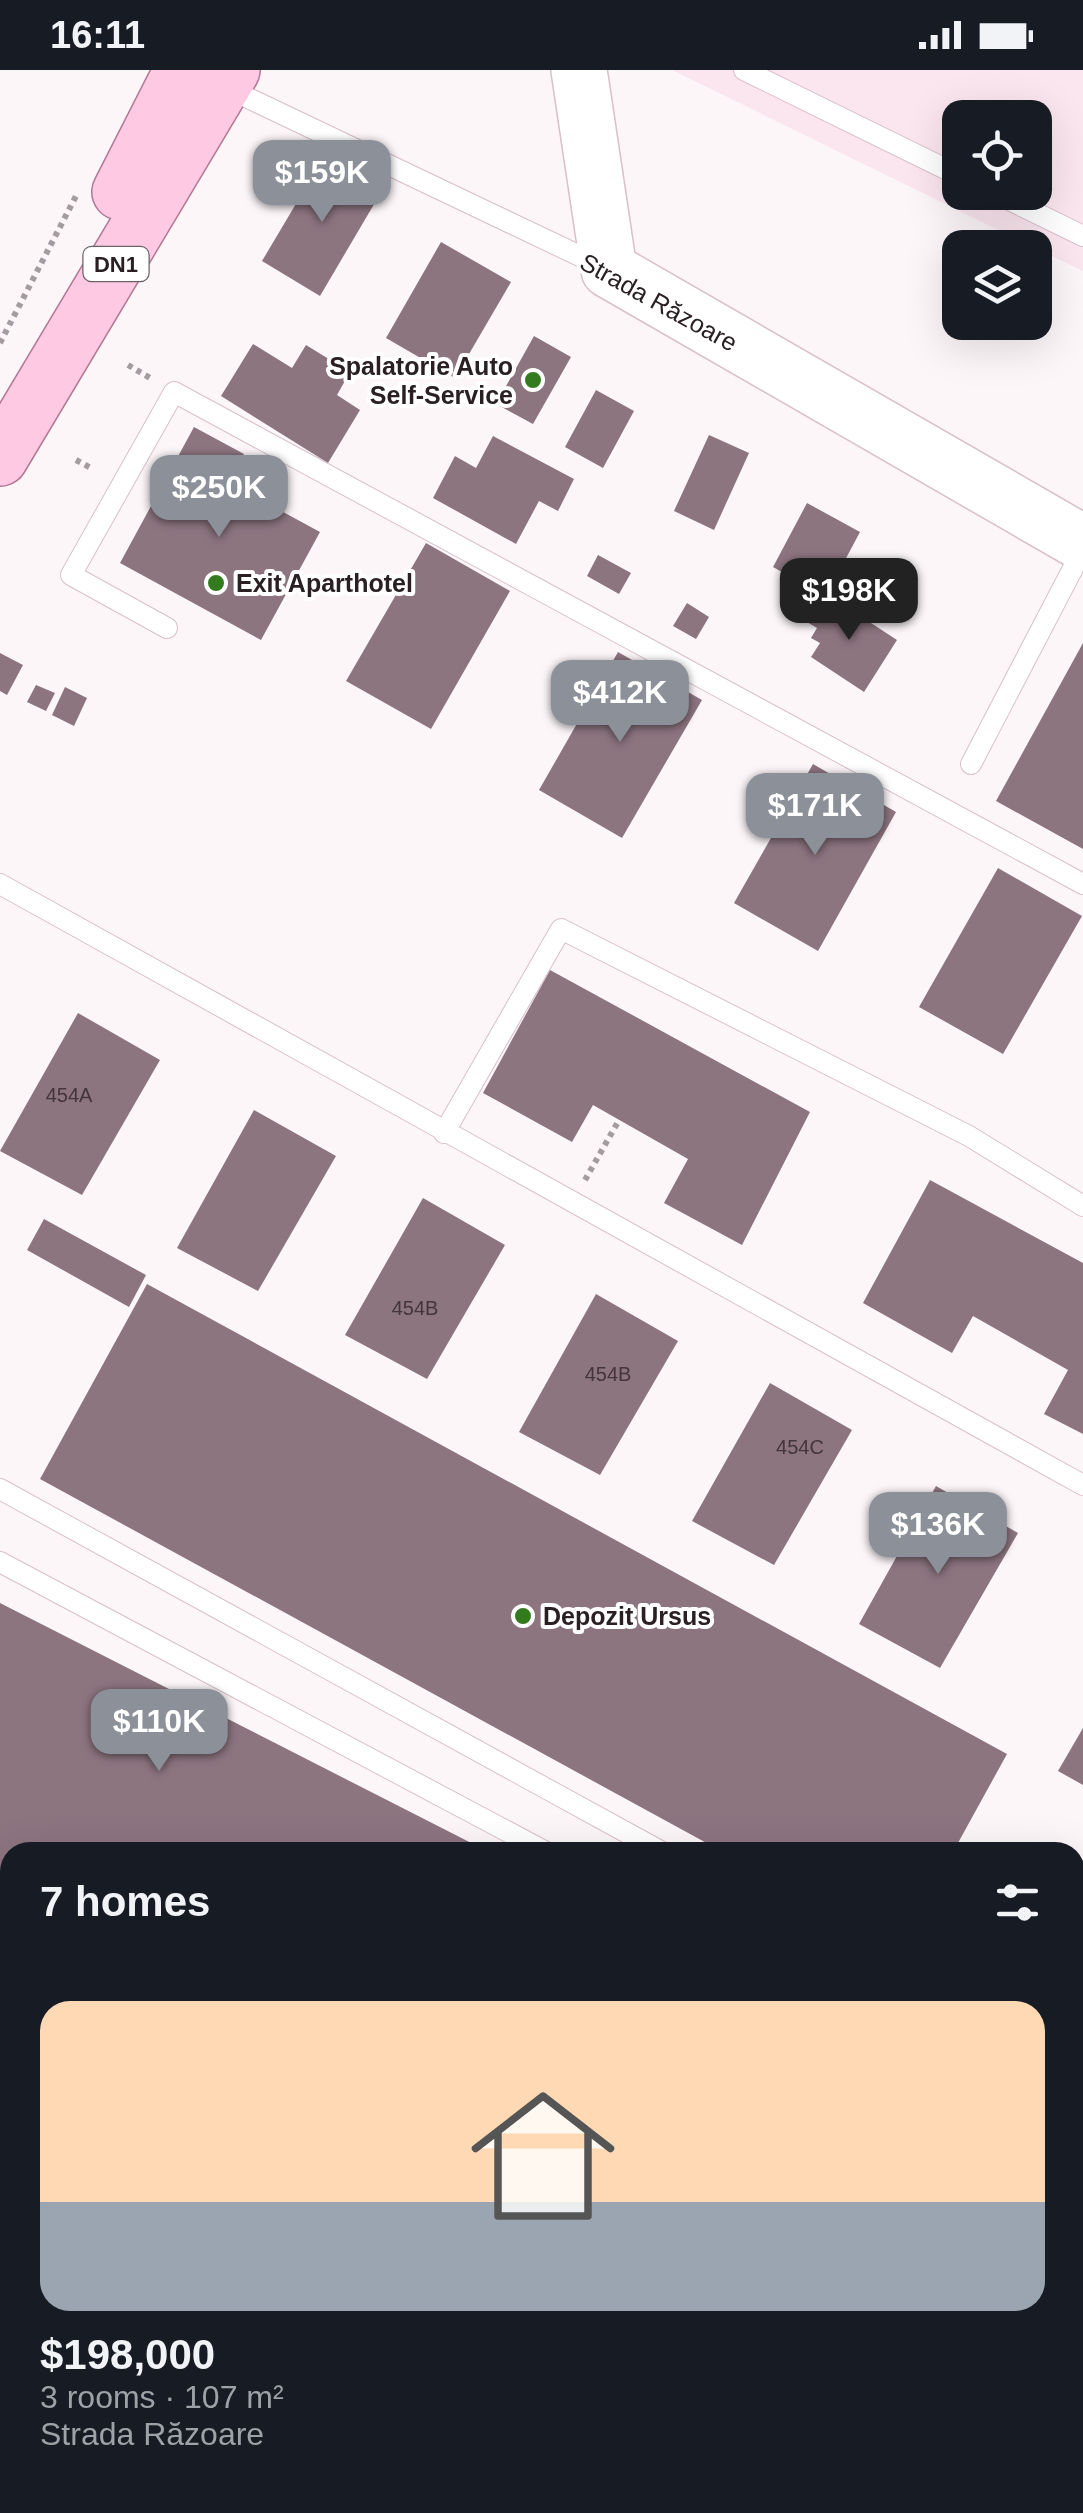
<!DOCTYPE html>
<meta charset="utf-8">
<style>
body{margin:0;font-family:Helvetica,sans-serif;background:#242831;color:#f1f3f6;height:100vh;display:flex;flex-direction:column;font-size:38px;white-space:nowrap}
*{box-sizing:border-box;margin:0}
p{font-size:32px;color:#9ea1a6}
.icon{flex:none;width:55px;height:55px;fill:none;stroke:currentColor;stroke-width:2;stroke-linecap:round;stroke-linejoin:round}
.map{position:relative;flex:1;overflow:hidden}
.details{position:absolute;left:0px;top:1772px;width:1085px;height:672px;display:flex;flex-direction:column;background:#171b24;border-radius:30px 30px 0 0;box-shadow:0 10px 40px #0002}
.details>*{flex:none}
.fabs{position:absolute;left:942px;top:30px;display:grid;gap:20px}
.fabs a{display:grid;place-items:center;width:110px;height:110px;border-radius:20px;background:#171b24;box-shadow:0 10px 40px #0002;font-size:50px}
.price{position:absolute;translate:-50% -85px;padding:0 22px;border-radius:20px;background:#8c9099;color:#fff;font-size:32px;line-height:65px;filter:drop-shadow(0 2px 5px #0008)}
.price::after{content:'';position:absolute;left:50%;top:60px;width:30px;height:22px;margin-left:-15px;background:inherit;clip-path:polygon(0 0,100% 0,50% 100%)}
.price.on{background:#222;color:#fff}
ul{padding:0;list-style:none}
li{display:grid;align-content:center;gap:20px;height:530px;padding:0 40px}
li+li{border-top:2px solid #363941}
li span{display:grid;place-items:center;height:310px;border-radius:30px;color:#555}
li>.icon{margin-inline-start:auto}
span .icon{width:180px;height:180px;fill:#fffc;stroke-width:1}
li b{font-size:42px}
h2{display:flex;justify-content:space-between;align-items:center;height:120px;padding:0 40px;font-size:42px}
.status{display:flex;justify-content:space-between;align-items:center;height:70px;padding:0 50px;background:#171b24;direction:ltr}
.status svg{height:28px;fill:currentColor}
.map>svg:first-child{display:block}
.built{fill:#fbe6ef;fill-rule:evenodd}
.building{fill:#8d7580}
.lines{fill:none;stroke-linecap:round;stroke-linejoin:round}
.lane-casing{stroke:#d9bfca;stroke-width:22}
.secondary-casing{stroke:#d9bfca;stroke-width:58}
.primary-casing{stroke:#b37794;stroke-width:58}
.path{stroke:#a49ca0;stroke-width:6;stroke-dasharray:5 5;stroke-linecap:butt}
.lane{stroke:#fff;stroke-width:20}
.secondary{stroke:#fff;stroke-width:55}
.primary{stroke:#fecae3;stroke-width:55}
.poi-dot{fill:#347b1f;stroke:#fff;stroke-width:4}
.labels{text-anchor:middle;stroke-width:8;stroke-linejoin:round;paint-order:stroke}
.number-label{font-size:20px;fill:#43353b}
.shield{fill:#fff;stroke:#6a6366;stroke-width:2.5}
.shield-label{font-size:22px;font-weight:bold;fill:#2a2024}
.street-label{font-size:25px;fill:#2a2024;stroke:#fff}
.poi-label{font-size:25px;font-weight:bold;fill:#2a2024;stroke:#fff;text-anchor:start}
</style>
<div class="status"><b>16:11</b><svg viewBox="0 0 49 12"><path d="M0 12V9h3v3zM5 12V6h3v6zM10 12V3h3v9zM15 12V0h3v12zM26 1h20v11H26zM47 4h2v5h-2z"/></svg></div>
<div class="map">
<svg width="1083" height="2443" viewBox="0 0 1083 2443">
<rect width="100%" height="100%" fill="#fcf6f9"/>
<path class="built" d="M 672,0 L 1083,0 L 1083,201 L 1035,178 ZM 960,48 L 1035,48 L 1035,122 L 960,122 Z"/>
<path class="building" d="M 325,85 L 383,119 L 320,226 L 262,191 Z
M 441,172 L 511,212 L 455,308 L 386,268 Z
M 534,266 L 571,287 L 533,354 L 496,334 Z
M 253,274 L 292,298 L 306,275 L 350,302 L 337,325 L 360,340 L 328,393 L 221,326 Z
M 596,320 L 634,341 L 603,398 L 565,377 Z
M 194,357 L 244,384 L 228,412 L 320,462 L 261,570 L 120,493 Z
M 709,365 L 749,383 L 714,460 L 674,441 Z
M 493,366 L 574,409 L 558,441 L 539,431 L 516,474 L 433,428 L 455,386 L 476,398 Z
M 807,433 L 860,462 L 836,507 L 815,496 L 805,515 L 773,497 Z
M 426,473 L 510,521 L 431,659 L 346,611 Z
M 598,485 L 631,503 L 619,524 L 587,506 Z
M 825,523 L 897,570 L 864,622 L 811,587 L 820,573 L 811,568 L 817,558 L 807,552 Z
M 687,533 L 709,547 L 696,569 L 673,556 Z
M 1083,573 L 1083,779 L 996,731 Z
M 618,582 L 702,630 L 622,768 L 539,720 Z
M 0,583 L 23,595 L 7,625 L 0,621 Z
M 36,615 L 55,623 L 46,641 L 27,632 Z
M 65,617 L 87,628 L 74,656 L 52,645 Z
M 813,694 L 896,742 L 818,881 L 734,833 Z
M 998,798 L 1082,846 L 1003,984 L 919,937 Z
M 550,900 L 810,1042 L 742,1175 L 664,1133 L 688,1089 L 593,1035 L 572,1072 L 483,1023 Z
M 78,943 L 160,990 L 82,1125 L 0,1081 Z
M 254,1040 L 336,1086 L 258,1221 L 177,1178 Z
M 930,1110 L 1083,1193 L 1083,1364 L 1044,1344 L 1068,1300 L 973,1246 L 952,1283 L 863,1233 Z
M 423,1128 L 505,1175 L 427,1309 L 345,1265 Z
M 44,1149 L 146,1205 L 129,1237 L 27,1180 Z
M 147,1214 L 1007,1684 L 953,1782 L 723,1782 L 40,1409 Z
M 596,1224 L 678,1271 L 600,1405 L 519,1362 Z
M 770,1313 L 852,1360 L 774,1495 L 692,1451 Z
M 936,1416 L 1018,1463 L 940,1598 L 859,1554 Z
M 0,1533 L 489,1782 L 10,1782 L 10,1953 L 0,1948 Z
M 1083,1658 L 1083,1715 L 1058,1701 Z"/>
<g class="lines">
<g class="lane-casing">
<path id="lane" d="M 744,0 L 960,106
M 223,16 L 603,197
M 993,122 L 1083,166
M 167,558 L 71,505 L 174,322 L 1083,814
M 971,694 L 1083,479
M 0,814 L 1083,1415
M 444,1063 L 561,859 L 969,1066 L 1083,1136
M 0,1419 L 662,1782
M 0,1492 L 546,1782
M 0,1990 L 10,1995
M 1075,2065 L 1083,2070
M 0,2077 L 10,2082
M 0,2350 L 10,2356
M 163,2435 L 178,2443
M 361,2435 L 363,2443
M 723,2435 L 740,2443
M 242,2443 L 288,2435"/>
</g>
<g class="secondary-casing">
<path id="secondary" d="M 579,0 L 609,200 L 1083,473"/>
</g>
<g class="primary-casing">
<path id="primary" d="M 120,122 L 182,0
M 0,388 L 232,0"/>
</g>
<path class="path" d="M 0,273 L 76,126
M 128,295 L 152,309
M 76,390 L 91,398
M 585,1110 L 619,1050"/>
<use href="#lane" class="lane"/>
<use href="#secondary" class="secondary"/>
<use href="#primary" class="primary"/>
</g>
<g class="poi-dot">
<circle cx="533" cy="310" r="10"/>
<circle cx="216" cy="513" r="10"/>
<circle cx="523" cy="1546" r="10"/>
</g>
<g class="labels">
<g class="number-label">
<text x="69" y="1032">454A</text>
<text x="415" y="1245">454B</text>
<text x="608" y="1311">454B</text>
<text x="800" y="1384">454C</text>
</g>
<rect class="shield" x="83.5" y="177" width="65" height="34" rx="8"/>
<g class="shield-label">
<text x="116" y="202">DN1</text>
</g>
<g class="street-label">
<text transform="translate(659 232) rotate(29)" y="9">Strada Răzoare</text>
</g>
<g class="poi-label">
<text x="513" y="305" text-anchor="end">Spalatorie Auto<tspan x="513" dy="29">Self-Service</tspan></text>
<text x="236" y="522">Exit Aparthotel</text>
<text x="543" y="1555">Depozit Ursus</text>
</g>
</g>
</svg>
<div class="fabs">
<a><svg class="icon" aria-label="locate" viewBox="0 0 24 24"><circle cx="12" cy="12" r="6"/><path d="M12 2v4M12 18v4M2 12h4M18 12h4"/></svg></a>
<a><svg class="icon" aria-label="layers" viewBox="0 0 24 24"><path d="M12 4l9 5-9 5-9-5zM3 14l9 5 9-5"/></svg></a>
</div>
<b class="price" style="left:322px;top:155px">$159K</b>
<b class="price" style="left:219px;top:470px">$250K</b>
<b class="price on" style="left:849px;top:573px">$198K</b>
<b class="price" style="left:620px;top:675px">$412K</b>
<b class="price" style="left:815px;top:788px">$171K</b>
<b class="price" style="left:938px;top:1507px">$136K</b>
<b class="price" style="left:159px;top:1704px">$110K</b>
<section class="details">
<h2>7 homes<svg class="icon" aria-label="filters" viewBox="0 0 24 24"><path d="M4 7h16M4 17h16"/><circle cx="9" cy="7" r="2"/><circle cx="15" cy="17" r="2"/></svg></h2>
<ul>
<li><span style="background:linear-gradient(#ffd9b3 65%,#9aa5b1 0)"><svg class="icon" aria-label="home" viewBox="0 0 24 24"><path d="M3 11l9-7 9 7M6 9v11h12V9"/></svg></span><div><b>$198,000</b><p>3 rooms · 107 m²</p><p>Strada Răzoare</p></div></li>
</ul>
</section>
</div>
